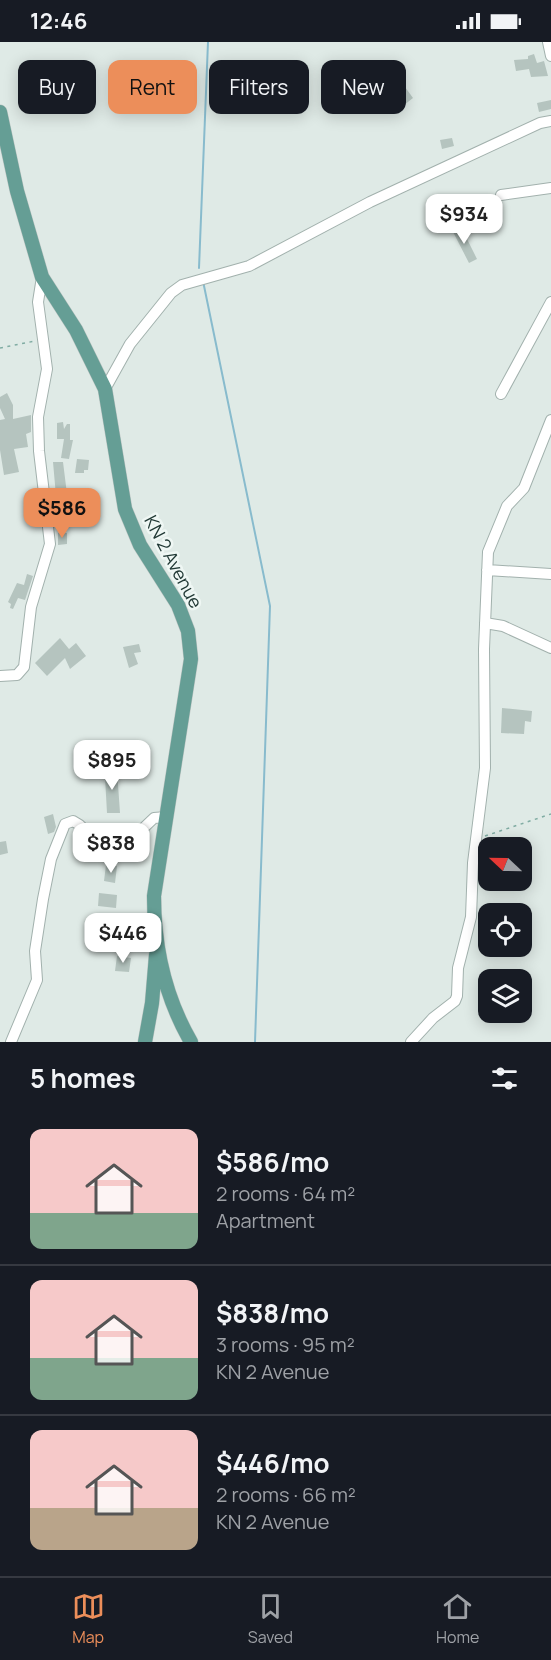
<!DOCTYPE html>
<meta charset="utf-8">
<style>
body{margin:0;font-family:Manrope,sans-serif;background:#20242c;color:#f1f3f6;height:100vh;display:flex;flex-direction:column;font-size:22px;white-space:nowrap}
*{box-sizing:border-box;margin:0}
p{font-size:20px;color:#9ea1a6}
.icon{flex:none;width:33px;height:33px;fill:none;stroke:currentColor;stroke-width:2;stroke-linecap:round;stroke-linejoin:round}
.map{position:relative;height:1000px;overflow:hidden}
.drawer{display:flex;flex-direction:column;background:#171b24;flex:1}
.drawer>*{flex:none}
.guide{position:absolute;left:18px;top:18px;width:516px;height:54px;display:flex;gap:12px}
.needle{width:39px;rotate:292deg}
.buttons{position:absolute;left:478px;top:795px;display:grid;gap:12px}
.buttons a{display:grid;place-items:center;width:54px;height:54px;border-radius:12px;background:#171b24;box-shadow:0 3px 15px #0003;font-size:30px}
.price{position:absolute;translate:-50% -51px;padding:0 14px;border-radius:12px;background:#fff;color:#222;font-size:20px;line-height:39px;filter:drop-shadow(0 2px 3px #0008)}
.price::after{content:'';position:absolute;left:50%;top:36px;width:18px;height:14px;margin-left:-9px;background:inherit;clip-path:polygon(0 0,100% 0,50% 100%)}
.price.selected{background:#ec8e5a;color:#111}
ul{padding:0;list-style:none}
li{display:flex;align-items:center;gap:18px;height:150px;padding:0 30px}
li+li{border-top:2px solid #363941}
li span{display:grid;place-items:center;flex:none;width:168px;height:120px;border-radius:12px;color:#555}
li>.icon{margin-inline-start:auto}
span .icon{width:72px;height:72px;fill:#fffc;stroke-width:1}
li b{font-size:26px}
h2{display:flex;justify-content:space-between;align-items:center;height:72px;padding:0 30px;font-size:26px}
.tag{padding:0 21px;border-radius:12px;background:#171b24;box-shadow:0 3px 15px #0003;font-size:21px;line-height:54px}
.tag.selected{background:#ec8e5a;color:#111}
.status{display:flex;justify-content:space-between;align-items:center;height:42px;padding:0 30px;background:#171b24;direction:ltr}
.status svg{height:16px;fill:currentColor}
.dock{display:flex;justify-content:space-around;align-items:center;height:84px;border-top:2px solid #363941;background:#171b24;font-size:16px;color:#9ea1a6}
.dock a{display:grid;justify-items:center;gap:3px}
.dock .selected{color:#ec8e5a}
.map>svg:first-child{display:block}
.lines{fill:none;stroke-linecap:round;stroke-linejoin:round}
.stream{stroke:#88bbcd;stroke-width:2}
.building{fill:#b5c4bf}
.minor-casing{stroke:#a2b1ad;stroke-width:12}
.major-casing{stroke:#bcc4c2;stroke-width:15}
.path{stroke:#80aca3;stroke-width:1.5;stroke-dasharray:3 4.5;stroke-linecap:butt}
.minor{stroke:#fff;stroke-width:10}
.major{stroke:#659e95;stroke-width:14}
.labels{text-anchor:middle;stroke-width:5;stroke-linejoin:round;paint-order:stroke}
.street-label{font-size:18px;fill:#213935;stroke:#eff7f4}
</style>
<div class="status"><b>12:46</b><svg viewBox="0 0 49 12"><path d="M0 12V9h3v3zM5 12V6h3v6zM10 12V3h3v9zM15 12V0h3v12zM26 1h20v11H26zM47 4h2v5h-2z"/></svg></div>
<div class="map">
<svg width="551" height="1000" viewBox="0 0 551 1000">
<rect width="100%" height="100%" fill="#dfeae6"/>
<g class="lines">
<path class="stream" d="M 199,226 L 208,0
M 203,239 L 270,564 L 255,1000"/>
</g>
<path class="building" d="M 534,12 L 537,21 L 544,19 L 548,34 L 531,35 L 529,27 L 516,29 L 514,18 L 528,17 L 528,14 Z
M 397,34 L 413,56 L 404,63 L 390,44 Z
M 551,58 L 551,67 L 539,70 L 537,61 Z
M 452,96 L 454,104 L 442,107 L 440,98 Z
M 456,183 L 462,192 L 464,191 L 477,217 L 469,221 L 451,186 Z
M 7,351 L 13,363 L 13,377 L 31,373 L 31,390 L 26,392 L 28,405 L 14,407 L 19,430 L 4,433 L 0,408 L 0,378 L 5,377 L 0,366 L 0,355 Z
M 63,380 L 64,387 L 67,382 L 70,382 L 70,398 L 73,398 L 69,417 L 61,416 L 64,397 L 57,397 L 57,381 Z
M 77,417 L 89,418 L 88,428 L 84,428 L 84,431 L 75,431 Z
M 53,420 L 63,420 L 67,452 L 56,454 Z
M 58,491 L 67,491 L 67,502 L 58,503 Z
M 27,532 L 33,534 L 25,558 L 18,556 L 13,567 L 10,566 L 11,562 L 8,560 L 17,541 L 24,543 Z
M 60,596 L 69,607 L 76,601 L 86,614 L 70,627 L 65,616 L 47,634 L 35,621 Z
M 139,602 L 141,610 L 134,611 L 138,622 L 129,626 L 123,605 Z
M 502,666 L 532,669 L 531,680 L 525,679 L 524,692 L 501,691 Z
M 101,727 L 117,728 L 120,771 L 107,771 L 105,735 L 101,734 Z
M 53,772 L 56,785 L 54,790 L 48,792 L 44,775 Z
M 6,799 L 8,811 L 0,813 L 0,800 Z
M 106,823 L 117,824 L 115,841 L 104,839 Z
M 99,851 L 117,853 L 116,866 L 98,864 Z
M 117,914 L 131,916 L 129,930 L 115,929 Z"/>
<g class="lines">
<g class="minor-casing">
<path id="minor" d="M 548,0 L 551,14
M 501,153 L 551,146
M 105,347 L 130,302 L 171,251 L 182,243 L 249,224 L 370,160 L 540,81 L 551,79
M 501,352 L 551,260
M 487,528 L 551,532
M 485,581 L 503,584 L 551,606
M 0,634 L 17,633 L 24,625 L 31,565 L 50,502 L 39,409 L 38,375 L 47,327 L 38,260 L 42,235
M 11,1000 L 37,938 L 35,909 L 43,857 L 51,817 L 65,782 L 73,779 C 92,788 94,810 112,816 L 154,776 L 166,775
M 411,1000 L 433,976 L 455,959 L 457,954 L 458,926 L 471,875 L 473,821 L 485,726 L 484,607 L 488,510 L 507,464 L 524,446 L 551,378"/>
</g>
<g class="major-casing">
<path id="major" d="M 0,70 L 17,149 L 42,235 L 76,288 L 105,347 L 125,467 L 140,503 L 178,563 L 188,589 L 191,617 L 154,854 C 154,906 165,955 191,1000
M 145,1000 L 152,961 L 156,913"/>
</g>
<path class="path" d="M 0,306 L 35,299
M 485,794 L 551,772"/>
<use href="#minor" class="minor"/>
<use href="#major" class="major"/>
</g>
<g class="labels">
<g class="street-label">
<text transform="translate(173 520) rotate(62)" y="6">KN 2 Avenue</text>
</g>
</g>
</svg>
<div class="buttons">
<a><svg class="needle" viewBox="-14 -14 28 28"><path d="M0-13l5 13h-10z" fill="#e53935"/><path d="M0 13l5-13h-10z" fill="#9ea1a6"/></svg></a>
<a><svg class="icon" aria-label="locate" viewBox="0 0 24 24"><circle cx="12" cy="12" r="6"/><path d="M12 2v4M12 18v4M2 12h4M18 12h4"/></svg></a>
<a><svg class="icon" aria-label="layers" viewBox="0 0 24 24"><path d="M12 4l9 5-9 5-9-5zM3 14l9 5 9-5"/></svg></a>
</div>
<b class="price" style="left:464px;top:203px">$934</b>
<b class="price selected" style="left:62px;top:497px">$586</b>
<b class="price" style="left:112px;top:749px">$895</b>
<b class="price" style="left:111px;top:832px">$838</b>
<b class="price" style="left:123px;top:922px">$446</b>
<div class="guide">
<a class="tag">Buy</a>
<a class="tag selected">Rent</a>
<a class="tag">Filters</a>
<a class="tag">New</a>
</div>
</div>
<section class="drawer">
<h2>5 homes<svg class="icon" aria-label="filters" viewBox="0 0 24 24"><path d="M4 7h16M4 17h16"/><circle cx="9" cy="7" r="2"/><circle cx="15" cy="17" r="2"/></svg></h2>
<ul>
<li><span style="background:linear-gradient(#f6c9c9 70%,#7fa58c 0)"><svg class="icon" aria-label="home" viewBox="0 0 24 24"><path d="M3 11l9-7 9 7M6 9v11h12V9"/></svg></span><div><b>$586/mo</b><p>2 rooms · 64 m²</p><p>Apartment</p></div></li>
<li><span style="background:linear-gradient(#f6c9c9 65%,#7fa58c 0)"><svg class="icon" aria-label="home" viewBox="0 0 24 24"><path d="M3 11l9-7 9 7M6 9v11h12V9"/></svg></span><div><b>$838/mo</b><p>3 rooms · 95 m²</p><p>KN 2 Avenue</p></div></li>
<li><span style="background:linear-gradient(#f6c9c9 65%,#b9a48a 0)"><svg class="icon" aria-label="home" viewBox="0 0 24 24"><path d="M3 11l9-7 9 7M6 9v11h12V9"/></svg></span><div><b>$446/mo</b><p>2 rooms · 66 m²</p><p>KN 2 Avenue</p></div></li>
</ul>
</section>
<nav class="dock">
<a class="selected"><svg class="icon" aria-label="map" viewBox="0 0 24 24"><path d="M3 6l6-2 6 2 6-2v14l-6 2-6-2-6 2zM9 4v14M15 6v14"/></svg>Map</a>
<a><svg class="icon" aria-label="saved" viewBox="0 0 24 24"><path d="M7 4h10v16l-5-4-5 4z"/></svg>Saved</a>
<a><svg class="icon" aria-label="home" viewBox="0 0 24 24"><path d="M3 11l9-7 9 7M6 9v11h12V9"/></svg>Home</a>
</nav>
